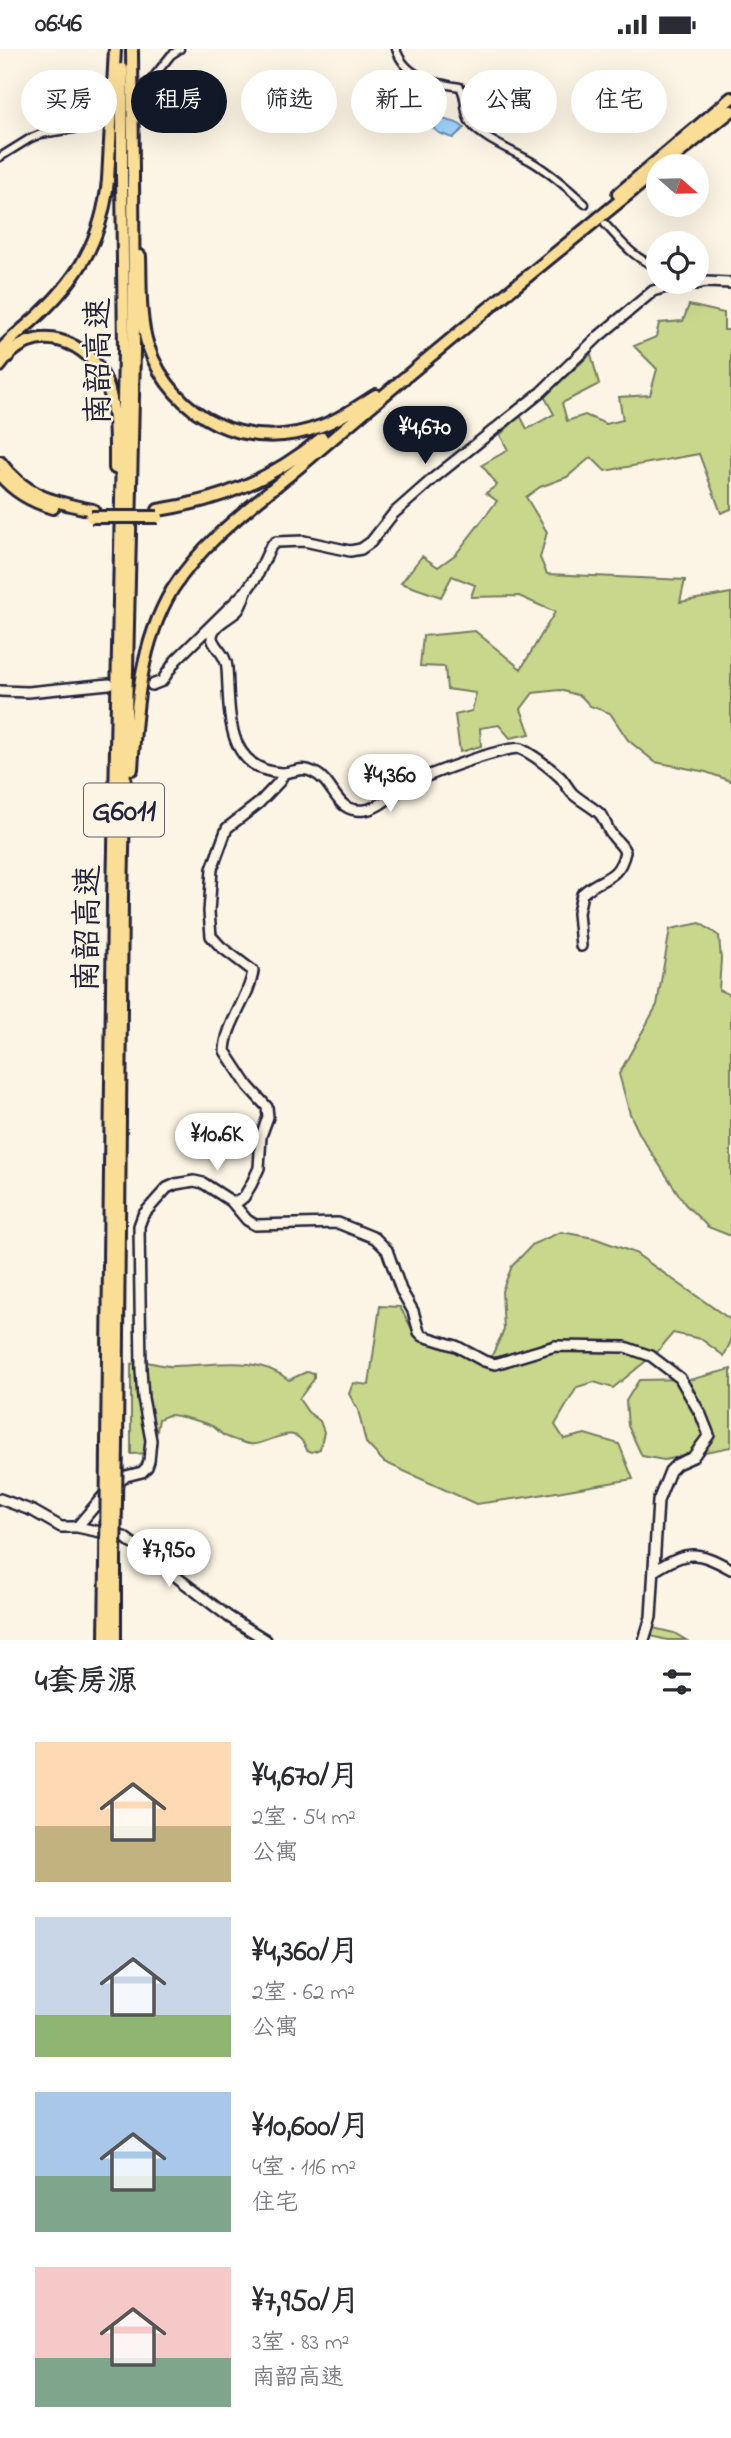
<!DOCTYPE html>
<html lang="zh">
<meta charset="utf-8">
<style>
body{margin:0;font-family:"Indie Flower","LXGW WenKai TC",sans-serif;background:#f7f7f7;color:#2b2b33;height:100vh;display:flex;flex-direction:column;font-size:26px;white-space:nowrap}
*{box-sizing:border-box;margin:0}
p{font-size:23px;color:#7c7c81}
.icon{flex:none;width:38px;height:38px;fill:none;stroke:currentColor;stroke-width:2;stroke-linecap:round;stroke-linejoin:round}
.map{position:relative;height:1591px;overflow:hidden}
.panel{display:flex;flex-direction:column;background:#fff;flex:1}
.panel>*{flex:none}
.guide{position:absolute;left:21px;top:21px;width:690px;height:63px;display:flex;gap:14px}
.needle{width:46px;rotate:110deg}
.fabs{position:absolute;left:646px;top:105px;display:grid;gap:14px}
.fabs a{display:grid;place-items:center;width:63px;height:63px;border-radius:50%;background:#fff;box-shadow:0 7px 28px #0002;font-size:35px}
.price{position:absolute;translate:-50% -60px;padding:0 16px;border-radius:24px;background:#fff;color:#222;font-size:23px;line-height:46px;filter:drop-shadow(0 2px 4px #0008)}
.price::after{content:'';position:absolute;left:50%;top:42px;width:21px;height:16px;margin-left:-10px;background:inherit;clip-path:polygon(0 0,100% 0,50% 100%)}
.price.current{background:#111827;color:#fff}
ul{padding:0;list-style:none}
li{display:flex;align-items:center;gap:21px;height:175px;padding:0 35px}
li span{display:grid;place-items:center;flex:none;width:196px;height:140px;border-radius:0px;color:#555}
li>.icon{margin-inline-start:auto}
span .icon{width:84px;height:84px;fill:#fffc;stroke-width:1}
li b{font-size:30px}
h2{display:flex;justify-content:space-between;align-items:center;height:84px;padding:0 35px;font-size:30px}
.pill{padding:0 24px;border-radius:32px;background:#fff;box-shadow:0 7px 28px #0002;font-size:24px;line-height:63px}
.pill.current{background:#111827;color:#fff}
.status{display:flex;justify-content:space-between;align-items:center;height:49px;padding:0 35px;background:#fff;direction:ltr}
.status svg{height:19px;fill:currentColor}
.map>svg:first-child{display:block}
.green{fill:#c8d78b;stroke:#757c63;stroke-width:2}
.water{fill:#a0d4fe;stroke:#6e8db0;stroke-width:2}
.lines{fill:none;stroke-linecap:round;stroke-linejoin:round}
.street-tunnel{stroke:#d0cbc3;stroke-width:6;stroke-dasharray:6 3;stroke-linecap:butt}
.street-casing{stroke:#22223b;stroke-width:11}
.secondary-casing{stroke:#22223b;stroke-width:14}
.highway-casing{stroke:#22223b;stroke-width:16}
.street{stroke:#fcf5e5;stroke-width:6}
.secondary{stroke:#fcf5e5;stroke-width:9}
.highway{stroke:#fbde96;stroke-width:10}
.highway-bridge-casing{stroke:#22223b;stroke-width:16;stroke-linecap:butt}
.highway-bridge{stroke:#fbde96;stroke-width:10}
.labels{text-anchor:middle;stroke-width:5;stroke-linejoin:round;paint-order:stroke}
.shield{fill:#fcf5e5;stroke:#63616e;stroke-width:2}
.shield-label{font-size:30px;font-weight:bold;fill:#22223b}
.street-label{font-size:32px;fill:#22223b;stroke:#fcf5e5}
</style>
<div class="status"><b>06:46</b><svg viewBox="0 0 49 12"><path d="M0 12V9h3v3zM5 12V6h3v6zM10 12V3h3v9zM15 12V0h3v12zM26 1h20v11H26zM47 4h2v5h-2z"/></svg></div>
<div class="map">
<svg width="731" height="1591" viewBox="0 0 731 1591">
<rect width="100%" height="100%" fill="#fcf5e5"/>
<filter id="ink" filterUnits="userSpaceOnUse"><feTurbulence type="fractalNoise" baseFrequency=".0143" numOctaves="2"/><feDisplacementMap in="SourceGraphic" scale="14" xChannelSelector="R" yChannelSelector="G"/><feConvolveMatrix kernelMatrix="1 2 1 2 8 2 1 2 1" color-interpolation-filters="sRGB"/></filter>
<g filter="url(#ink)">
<path class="green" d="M 689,256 L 724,264 L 724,281 L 731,281 L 731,460 L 721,464 L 699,405 L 605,422 L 591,408 L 567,428 L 540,438 L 526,448 L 547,483 L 540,509 L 547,525 L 685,531 L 680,553 L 731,544 L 731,732 L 706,723 L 655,713 L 628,691 L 610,664 L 590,657 L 581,647 L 560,641 L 533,644 L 521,660 L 530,685 L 510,689 L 499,676 L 480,679 L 481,697 L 460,703 L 455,666 L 472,662 L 476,644 L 447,640 L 445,618 L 420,617 L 423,587 L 475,582 L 521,620 L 555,563 L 519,547 L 471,548 L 475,536 L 452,527 L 441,548 L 401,534 L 422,507 L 438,518 L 456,505 L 497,452 L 486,444 L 497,436 L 482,416 L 508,401 L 500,386 L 520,366 L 527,380 L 554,365 L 544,347 L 591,305 L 599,335 L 562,354 L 567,372 L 585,366 L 606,375 L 623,371 L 619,348 L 650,346 L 657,320 L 634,297 L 656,288 L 659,274 L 683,272 Z
M 700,874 L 719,887 L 721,910 L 719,941 L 731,946 L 731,1187 L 708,1178 L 685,1155 L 640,1086 L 630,1065 L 619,1025 L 657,956 L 670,880 Z
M 561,1183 L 594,1189 L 635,1204 L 731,1271 L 731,1292 L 724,1307 L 701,1290 L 673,1284 L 657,1303 L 613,1339 L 594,1333 L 577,1338 L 555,1376 L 564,1390 L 585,1385 L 619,1395 L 633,1430 L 527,1448 L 476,1455 L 384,1413 L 366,1394 L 358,1361 L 349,1345 L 353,1334 L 369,1336 L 380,1257 L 400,1258 L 417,1289 L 457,1303 L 486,1319 L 504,1281 L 502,1242 L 512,1217 L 533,1195 Z
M 147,1313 C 156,1315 166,1318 175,1317 C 214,1317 256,1305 289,1331 L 306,1323 L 314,1324 L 314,1330 L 299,1350 L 308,1363 L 320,1372 L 324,1383 L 320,1400 L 312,1403 L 307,1401 C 293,1366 267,1402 245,1394 C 239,1392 230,1390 225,1387 C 220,1385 217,1379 212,1377 C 205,1373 176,1366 169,1366 C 165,1367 162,1369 159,1370 L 153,1404 L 131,1405 L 131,1315 Z
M 731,1320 L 731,1398 L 664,1411 L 642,1407 L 628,1377 L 626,1352 L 639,1331 L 693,1330 Z
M 649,1578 L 674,1584 L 686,1591 L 667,1591 L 647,1586 Z"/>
<path class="water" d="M 434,68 C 444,72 457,71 464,79 L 453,89 L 439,84 L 431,77 Z"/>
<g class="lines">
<path class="street-tunnel" d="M 585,155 L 605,175"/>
<g class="street-casing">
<path id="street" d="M 396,0 C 405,28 434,34 460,38 C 467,49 463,63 470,74 C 483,91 516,103 534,114 C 553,126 569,140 585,155
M 133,44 L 151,31 L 171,6 L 180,0
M 0,108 L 29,90 L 41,85 L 86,78 L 111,61
M 605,175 C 620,191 636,213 658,217"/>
</g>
<g class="secondary-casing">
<path id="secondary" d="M 246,542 C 244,548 242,556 238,561 C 231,569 213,575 212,587 C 211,596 227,605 227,619 C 230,660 224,721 282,724 C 293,724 301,717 313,723 C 336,733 334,765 365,761 C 380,759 394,744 406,737 C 421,728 509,695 521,700 C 534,706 550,719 560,728 C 565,733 568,740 573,745 C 581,752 591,757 599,764 C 606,771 606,779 612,786 C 617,793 622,795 625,803 C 618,833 601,827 582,845 L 578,864 L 581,897
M 152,636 L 162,632 L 176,611 L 246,542 L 257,527 L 271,497 L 276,493 L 304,492 L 350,502 L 361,500 L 371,493 L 393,465 L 435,428 L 540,344 L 599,287 L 653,242 L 666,238 L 684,238 L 705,233 L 731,234
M 0,642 L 28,643 L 109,635
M 231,1152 L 247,1171 L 255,1176 L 338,1174 L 375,1189 L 387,1201 L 401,1241 L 413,1262 L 419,1283 L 423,1287 L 456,1297 L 484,1312 L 495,1315 L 555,1297 L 625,1298 L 651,1307 L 680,1329 L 701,1366 L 709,1386 L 693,1408 L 677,1415 L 670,1422 L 658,1452 L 651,1568 L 644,1591
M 0,1450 L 33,1462 L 61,1478 L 77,1478 L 104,1446 L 126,1427 L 142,1423 L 147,1418 L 149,1412 L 151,1391 L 143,1349 L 141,1321 L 139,1177 L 143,1166 L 158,1149 L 167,1139 L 176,1135 L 194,1132 L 203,1134 L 231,1152 L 239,1152 L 244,1148 L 251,1136 L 259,1119 L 261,1087 L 268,1068 L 267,1058 L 248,1037 L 225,1002 C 226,974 249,950 253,922 L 220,897 L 211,887 L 209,863 L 212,820 L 227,779 L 259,754 L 279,733 L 284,724
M 77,1478 L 124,1488 L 229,1568 L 266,1591
M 654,1522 C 688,1501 696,1501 731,1520"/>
</g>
<g class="highway-casing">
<path id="highway" d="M 663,117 L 731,62
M 618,145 L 731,49
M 140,207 C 141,236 139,269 148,297 C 173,370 249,405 321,377 C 341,370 358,357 376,346
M 0,302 C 10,290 21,282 32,272 C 77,232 102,192 108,131
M 0,317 C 31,269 92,290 108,338 C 116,364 115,392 115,419
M 0,413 C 25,447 53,453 93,461
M 0,426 C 14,443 32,453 53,459
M 158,461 C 223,451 271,430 322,389
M 132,720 C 136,659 140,595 172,541 C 205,488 263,449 310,409 C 424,311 541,216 658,121
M 117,1396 L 122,849 L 134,302 L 133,125
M 107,1397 L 113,849 L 124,302 L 122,127
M 105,1591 L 106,1512
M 115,1591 L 115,1510"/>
</g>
<use href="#street" class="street"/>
<use href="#secondary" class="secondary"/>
<use href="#highway" class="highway"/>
<g class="highway-bridge-casing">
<path id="highway-bridge" d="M 132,0 L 133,125
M 122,20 L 122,127
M 108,131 L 115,0
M 91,468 L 158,468
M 115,1510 L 117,1396
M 106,1512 L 107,1397"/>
</g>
<use href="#highway-bridge" class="highway-bridge"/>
</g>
</g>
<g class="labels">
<rect class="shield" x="84" y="734.5" width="80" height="53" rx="5"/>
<g class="shield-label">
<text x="124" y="771">G6011</text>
</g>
<g class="street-label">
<text transform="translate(97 312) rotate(-90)" y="11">南韶高速</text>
<text transform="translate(86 879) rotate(-89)" y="11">南韶高速</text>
</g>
</g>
</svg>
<div class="fabs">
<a><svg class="needle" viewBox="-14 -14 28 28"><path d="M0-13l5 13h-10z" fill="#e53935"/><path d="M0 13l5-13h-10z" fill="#7c7c81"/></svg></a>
<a><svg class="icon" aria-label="locate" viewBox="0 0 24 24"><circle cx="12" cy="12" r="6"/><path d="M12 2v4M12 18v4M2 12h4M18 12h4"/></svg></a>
</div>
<b class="price current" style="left:425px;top:417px">¥4,670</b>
<b class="price" style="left:390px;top:765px">¥4,360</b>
<b class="price" style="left:217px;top:1124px">¥10.6K</b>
<b class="price" style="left:169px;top:1540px">¥7,950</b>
<div class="guide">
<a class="pill">买房</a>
<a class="pill current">租房</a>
<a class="pill">筛选</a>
<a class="pill">新上</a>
<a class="pill">公寓</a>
<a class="pill">住宅</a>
</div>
</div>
<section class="panel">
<h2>4套房源<svg class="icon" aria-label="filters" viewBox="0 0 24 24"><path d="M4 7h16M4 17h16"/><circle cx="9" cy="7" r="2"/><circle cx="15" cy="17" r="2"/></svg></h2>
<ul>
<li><span style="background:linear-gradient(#ffd9b3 60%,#c2b280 0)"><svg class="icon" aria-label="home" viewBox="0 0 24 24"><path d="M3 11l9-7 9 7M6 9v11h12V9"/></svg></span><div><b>¥4,670/月</b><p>2室 · 54 m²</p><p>公寓</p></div></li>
<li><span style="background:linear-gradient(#c9d6e8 70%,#8fb573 0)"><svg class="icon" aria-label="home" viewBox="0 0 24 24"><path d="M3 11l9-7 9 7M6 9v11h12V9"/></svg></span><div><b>¥4,360/月</b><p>2室 · 62 m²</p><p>公寓</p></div></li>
<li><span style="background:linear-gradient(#a9c7e8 60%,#7fa58c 0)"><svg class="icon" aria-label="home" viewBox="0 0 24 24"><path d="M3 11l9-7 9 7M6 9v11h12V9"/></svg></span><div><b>¥10,600/月</b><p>4室 · 116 m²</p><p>住宅</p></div></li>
<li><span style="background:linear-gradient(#f6c9c9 65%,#7fa58c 0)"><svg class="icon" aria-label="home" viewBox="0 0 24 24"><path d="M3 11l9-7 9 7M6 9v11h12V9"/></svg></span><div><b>¥7,950/月</b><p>3室 · 83 m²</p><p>南韶高速</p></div></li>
</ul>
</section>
